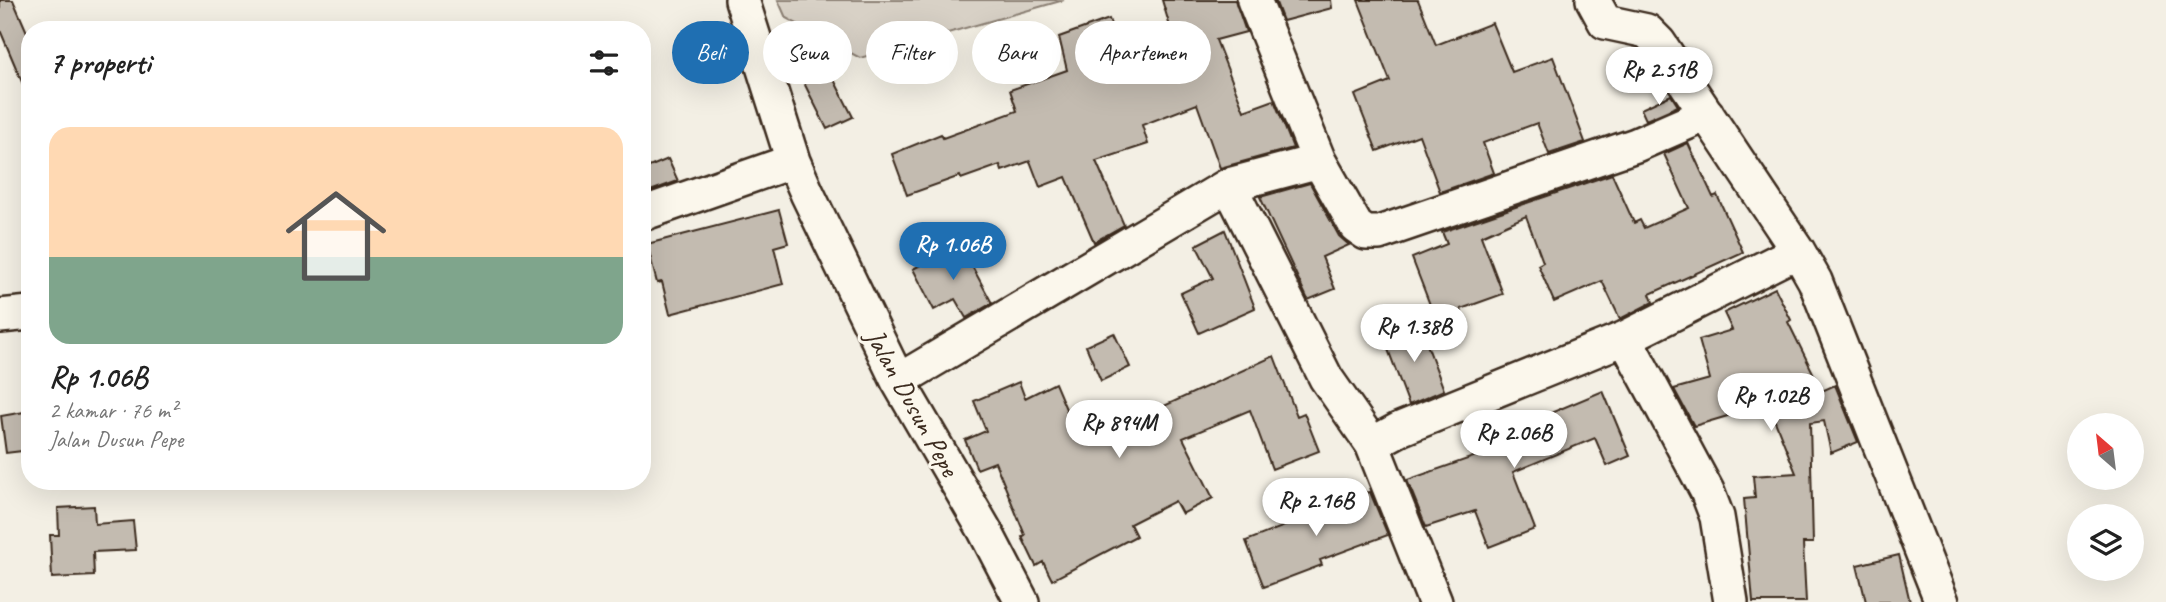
<!DOCTYPE html>
<html lang="id">
<meta charset="utf-8">
<style>
body{margin:0;font-family:Caveat,sans-serif;background:#f2f2f2;color:#222;height:100vh;display:flex;flex-direction:column;font-size:26px;white-space:nowrap}
*{box-sizing:border-box;margin:0}
p{font-size:23px;color:#767676}
.icon{flex:none;width:38px;height:38px;fill:none;stroke:currentColor;stroke-width:2;stroke-linecap:round;stroke-linejoin:round}
.map{position:relative;flex:1;overflow:hidden}
.sheet{position:absolute;left:21px;top:21px;width:630px;height:469px;display:flex;flex-direction:column;background:#fff;border-radius:28px;box-shadow:0 7px 28px #0002}
.sheet>*{flex:none}
.banner{position:absolute;left:672px;top:21px;width:665px;height:63px;display:flex;gap:14px}
.needle{width:46px;rotate:332deg}
.fabs{position:absolute;left:2067px;top:413px;display:grid;gap:14px}
.fabs a{display:grid;place-items:center;width:77px;height:77px;border-radius:50%;background:#fff;box-shadow:0 7px 28px #0002;font-size:35px}
.price{position:absolute;translate:-50% -60px;padding:0 16px;border-radius:24px;background:#fff;color:#222;font-size:23px;line-height:46px;filter:drop-shadow(0 2px 4px #0008)}
.price::after{content:'';position:absolute;left:50%;top:42px;width:21px;height:16px;margin-left:-10px;background:inherit;clip-path:polygon(0 0,100% 0,50% 100%)}
.price.selected{background:#1f6fb2;color:#fff}
ul{padding:0;list-style:none}
li{display:grid;align-content:center;gap:14px;height:371px;padding:0 28px}
li+li{border-top:2px solid #e0e0e0}
li span{display:grid;place-items:center;height:217px;border-radius:21px;color:#555}
li>.icon{margin-inline-start:auto}
span .icon{width:126px;height:126px;fill:#fffc;stroke-width:1}
li b{font-size:30px}
h2{display:flex;justify-content:space-between;align-items:center;height:84px;padding:0 28px;font-size:30px}
.tag{padding:0 24px;border-radius:32px;background:#fff;box-shadow:0 7px 28px #0002;font-size:24px;line-height:63px}
.tag.selected{background:#1f6fb2;color:#fff}
.map>svg:first-child{display:block}
.green{fill:#d8d1c6;stroke:#8a7e72;stroke-width:2}
.building{fill:#c3bbb0;stroke:#3b2a1e;stroke-width:2}
.lines{fill:none;stroke-linecap:round;stroke-linejoin:round}
.minor-casing{stroke:#3b2a1e;stroke-width:38}
.minor{stroke:#fbf7ec;stroke-width:33}
.labels{text-anchor:middle;stroke-width:6;stroke-linejoin:round;paint-order:stroke}
.street-label{font-size:28px;fill:#3b2a1e;stroke:#fbf7ec}
</style>
<div class="map">
<svg width="2166" height="602" viewBox="0 0 2166 602">
<rect width="100%" height="100%" fill="#f3efe4"/>
<filter id="ink" filterUnits="userSpaceOnUse"><feTurbulence type="fractalNoise" baseFrequency=".0143" numOctaves="2"/><feDisplacementMap in="SourceGraphic" scale="14" xChannelSelector="R" yChannelSelector="G"/><feConvolveMatrix kernelMatrix="1 2 1 2 8 2 1 2 1" color-interpolation-filters="sRGB"/></filter>
<g filter="url(#ink)">
<path class="green" d="M 778,0 L 1064,0 L 860,58 L 786,18 Z"/>
<path class="building" d="M 0,0 L 13,0 L 30,39 L 30,101 L 0,30 Z
M 1162,0 L 1235,0 L 1246,32 L 1216,40 L 1244,111 L 1274,100 L 1293,148 L 1220,168 L 1197,104 L 1142,125 L 1148,144 L 1096,161 L 1124,225 L 1094,242 L 1066,177 L 1040,187 L 1030,161 L 1002,171 L 1000,165 L 961,179 L 960,176 L 907,195 L 892,154 L 941,134 L 943,138 L 1017,111 L 1010,90 L 1067,70 L 1059,37 L 1109,19 L 1119,48 L 1171,30 Z
M 1275,0 L 1331,0 L 1332,8 L 1283,21 Z
M 1358,0 L 1418,0 L 1436,45 L 1492,23 L 1512,72 L 1553,57 L 1585,142 L 1549,154 L 1537,123 L 1483,143 L 1494,173 L 1440,192 L 1419,135 L 1377,151 L 1355,95 L 1390,81 Z
M 824,60 L 853,117 L 827,129 L 799,73 Z
M 1671,95 L 1678,106 L 1646,120 L 1641,109 Z
M 1688,143 L 1713,197 L 1717,195 L 1743,252 L 1650,294 L 1653,302 L 1620,319 L 1602,281 L 1554,302 L 1538,265 L 1543,262 L 1526,216 L 1481,236 L 1503,294 L 1461,309 L 1462,313 L 1437,323 L 1412,258 L 1447,244 L 1442,232 L 1612,174 L 1634,223 L 1640,220 L 1644,228 L 1689,208 L 1664,154 Z
M 668,159 L 678,181 L 642,194 L 642,170 Z
M 1310,183 L 1339,236 L 1349,245 L 1322,257 L 1335,289 L 1308,300 L 1260,197 Z
M 779,210 L 788,243 L 774,247 L 783,284 L 670,314 L 662,282 L 657,283 L 647,244 Z
M 1225,230 L 1255,308 L 1199,333 L 1181,293 L 1213,278 L 1196,245 Z
M 960,244 L 992,303 L 966,318 L 955,299 L 934,310 L 913,269 Z
M 1775,288 L 1791,320 L 1788,322 L 1822,391 L 1835,385 L 1858,442 L 1831,453 L 1824,421 L 1810,423 L 1813,543 L 1803,543 L 1806,602 L 1753,602 L 1744,499 L 1755,498 L 1753,476 L 1796,473 L 1768,404 L 1694,426 L 1674,389 L 1710,379 L 1699,340 L 1732,330 L 1724,313 Z
M 1419,323 L 1444,390 L 1409,405 L 1383,336 Z
M 1114,333 L 1130,367 L 1101,381 L 1086,346 Z
M 1274,356 L 1297,416 L 1304,413 L 1319,451 L 1272,469 L 1250,410 L 1183,438 L 1213,498 L 1182,514 L 1175,501 L 1130,524 L 1136,536 L 1052,580 L 1043,562 L 1036,566 L 1022,537 L 1025,535 L 995,462 L 977,469 L 965,440 L 986,431 L 974,401 L 1019,382 L 1025,398 L 1055,383 L 1077,435 L 1148,406 L 1151,412 Z
M 1603,391 L 1630,456 L 1607,466 L 1595,438 L 1513,472 L 1535,529 L 1489,547 L 1475,511 L 1426,527 L 1407,480 L 1528,438 L 1522,425 Z
M 30,411 L 30,450 L 6,453 L 1,416 Z
M 1370,492 L 1388,535 L 1320,560 L 1322,565 L 1264,587 L 1246,541 L 1318,513 L 1316,509 L 1360,493 Z
M 94,506 L 95,524 L 133,521 L 136,550 L 93,552 L 94,576 L 52,578 L 50,535 L 59,535 L 58,508 Z
M 1899,555 L 1910,602 L 1866,602 L 1857,565 Z"/>
<g class="lines">
<g class="minor-casing">
<path id="minor" d="M 742,0 L 793,161 L 807,193 L 898,381 L 984,529 L 1022,602
M 1254,0 L 1319,161
M 1593,0 L 1605,22 L 1647,31 L 1659,43 L 1798,251 L 1815,281 L 1942,602
M 1229,185 L 1326,378 L 1372,444 L 1435,602
M 642,214 L 793,161
M 0,316 L 30,313
M 1625,338 L 1707,491 L 1717,517 L 1731,602
M 898,381 L 1229,185 L 1319,161 L 1356,226 L 1366,233 L 1379,233 L 1636,145 L 1707,114
M 1372,444 L 1400,429 L 1625,338 L 1798,251"/>
</g>
<use href="#minor" class="minor"/>
</g>
</g>
<g class="labels">
<g class="street-label">
<text transform="translate(913 402) rotate(61)" y="10">Jalan Dusun Pepe</text>
</g>
</g>
</svg>
<div class="fabs">
<a><svg class="needle" viewBox="-14 -14 28 28"><path d="M0-13l5 13h-10z" fill="#e53935"/><path d="M0 13l5-13h-10z" fill="#767676"/></svg></a>
<a><svg class="icon" aria-label="layers" viewBox="0 0 24 24"><path d="M12 4l9 5-9 5-9-5zM3 14l9 5 9-5"/></svg></a>
</div>
<b class="price" style="left:1659px;top:107px">Rp 2.51B</b>
<b class="price selected" style="left:953px;top:282px">Rp 1.06B</b>
<b class="price" style="left:1414px;top:364px">Rp 1.38B</b>
<b class="price" style="left:1771px;top:433px">Rp 1.02B</b>
<b class="price" style="left:1119px;top:460px">Rp 894M</b>
<b class="price" style="left:1514px;top:470px">Rp 2.06B</b>
<b class="price" style="left:1316px;top:538px">Rp 2.16B</b>
<div class="banner">
<a class="tag selected">Beli</a>
<a class="tag">Sewa</a>
<a class="tag">Filter</a>
<a class="tag">Baru</a>
<a class="tag">Apartemen</a>
</div>
<section class="sheet">
<h2>7 properti<svg class="icon" aria-label="filters" viewBox="0 0 24 24"><path d="M4 7h16M4 17h16"/><circle cx="9" cy="7" r="2"/><circle cx="15" cy="17" r="2"/></svg></h2>
<ul>
<li><span style="background:linear-gradient(#ffd9b3 60%,#7fa58c 0)"><svg class="icon" aria-label="home" viewBox="0 0 24 24"><path d="M3 11l9-7 9 7M6 9v11h12V9"/></svg></span><div><b>Rp 1.06B</b><p>2 kamar · 76 m²</p><p>Jalan Dusun Pepe</p></div></li>
</ul>
</section>
</div>
